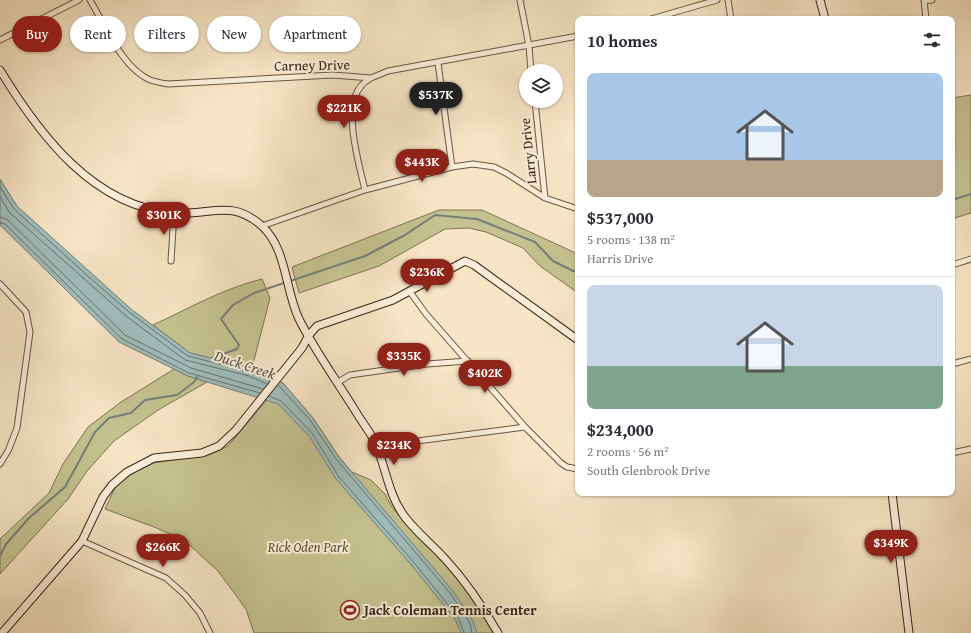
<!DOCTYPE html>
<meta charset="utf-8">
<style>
body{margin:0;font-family:"Gentium Book Plus",serif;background:#f2f2f3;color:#2b2b33;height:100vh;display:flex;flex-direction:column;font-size:15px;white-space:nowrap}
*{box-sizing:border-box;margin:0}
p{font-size:13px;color:#7c7c81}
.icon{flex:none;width:22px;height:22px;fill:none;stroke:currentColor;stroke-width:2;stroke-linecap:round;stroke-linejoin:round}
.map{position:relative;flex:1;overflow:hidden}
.drawer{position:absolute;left:575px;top:16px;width:380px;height:480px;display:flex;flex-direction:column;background:#fff;border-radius:8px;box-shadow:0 1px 3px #0004}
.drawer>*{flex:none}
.banner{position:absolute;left:12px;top:16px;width:380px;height:36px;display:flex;gap:8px}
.controls{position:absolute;left:519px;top:64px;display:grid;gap:8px}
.controls a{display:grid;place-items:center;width:44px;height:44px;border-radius:50%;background:#fff;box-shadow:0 1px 3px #0004;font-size:20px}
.price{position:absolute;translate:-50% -34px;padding:0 9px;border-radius:14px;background:#8f2418;color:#fff;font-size:13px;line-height:26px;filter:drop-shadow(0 1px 2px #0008)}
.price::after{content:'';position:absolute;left:50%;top:24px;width:12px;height:9px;margin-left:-6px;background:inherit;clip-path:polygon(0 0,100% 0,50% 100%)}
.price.active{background:#222;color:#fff}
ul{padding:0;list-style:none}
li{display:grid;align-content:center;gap:8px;height:212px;padding:0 12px}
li+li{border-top:1px solid #e1e1e2}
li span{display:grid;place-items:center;height:124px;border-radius:8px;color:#555}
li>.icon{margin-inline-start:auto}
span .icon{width:72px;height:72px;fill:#fffc;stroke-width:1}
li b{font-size:17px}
h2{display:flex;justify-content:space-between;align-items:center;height:48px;padding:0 12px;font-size:17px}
.chip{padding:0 14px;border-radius:18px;background:#fff;box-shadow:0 1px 3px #0004;font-size:14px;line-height:36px}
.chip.active{background:#8f2418;color:#fff}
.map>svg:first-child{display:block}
.green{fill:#c4c290;stroke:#7e7452}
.water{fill:#9fbdbc;stroke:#758079}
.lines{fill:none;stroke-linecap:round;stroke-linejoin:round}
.shore{stroke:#6b7168;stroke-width:1}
.stream{stroke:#758079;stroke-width:2}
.street-casing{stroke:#675541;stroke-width:7}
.secondary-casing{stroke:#372515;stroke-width:9}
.street{stroke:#faeed9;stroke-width:5}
.secondary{stroke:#faeed9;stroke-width:7}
.labels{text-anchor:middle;stroke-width:4;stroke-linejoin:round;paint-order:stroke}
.street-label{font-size:14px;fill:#372515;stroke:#faeed9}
.park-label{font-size:14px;font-style:italic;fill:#5a4c34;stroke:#faeed9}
.poi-label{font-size:14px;font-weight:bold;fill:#372515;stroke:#faeed9;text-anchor:start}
.water-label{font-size:15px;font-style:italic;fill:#565347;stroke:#faeed9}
</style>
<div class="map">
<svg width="971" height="633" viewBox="0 0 971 633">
<rect width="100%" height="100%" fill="#f7e5c5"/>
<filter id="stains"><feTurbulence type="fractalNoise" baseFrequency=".005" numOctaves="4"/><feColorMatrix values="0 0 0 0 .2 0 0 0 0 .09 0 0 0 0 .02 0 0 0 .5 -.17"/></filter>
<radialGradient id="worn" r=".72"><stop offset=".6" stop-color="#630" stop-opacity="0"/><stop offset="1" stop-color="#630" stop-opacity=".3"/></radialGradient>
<path class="green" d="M 971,95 L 971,213 L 952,219 L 952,98 Z
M 439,210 L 482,210 L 578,254 L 578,293 L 540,266 L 523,248 L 486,232 L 469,228 L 445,229 L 379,266 L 299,293 L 292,267 Z
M 262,279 L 270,298 L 252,368 L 190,353 L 153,325 C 190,308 222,289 262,279 Z
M 174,369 L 188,376 L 207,382 L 158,410 L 114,441 L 87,471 L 68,499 L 0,574 L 0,539 L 49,493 L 63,464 L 88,427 L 121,402 Z
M 282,382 L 313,418 L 339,457 L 352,472 L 371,480 L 385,494 L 392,507 L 408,526 L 448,567 L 476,603 L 493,633 L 254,633 L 246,609 L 218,571 L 184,540 L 154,527 L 105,509 L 115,488 L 131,474 L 153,463 L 211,454 L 228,446 Z"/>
<path class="water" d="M 0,179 L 17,206 L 131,309 L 190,353 L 252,368 L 273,377 L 284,384 L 313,418 L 339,457 L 453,591 L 473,621 L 477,633 L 461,633 L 455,619 L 408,561 L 336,479 L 309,436 L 278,404 L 188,376 L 119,342 L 0,225 Z"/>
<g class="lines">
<path class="shore" d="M 0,187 L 14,209 L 90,278 L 129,312 L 188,356 L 251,372 L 270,380
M 0,197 L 10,213 L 126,316 L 185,360 L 249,376 L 267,384
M 0,217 L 8,220 L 125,335 L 191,368 L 263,389
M 0,223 L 5,224 L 122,339 L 189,373 L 260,393
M 278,385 L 310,420 L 336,459 L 450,593 L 470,623 L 472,633
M 269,396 L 281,401 L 312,433 L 339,477 L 411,559 L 458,617 L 464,633"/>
<path class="stream" d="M 952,200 L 971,194
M 212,358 L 237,349 L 239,345 L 221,319 L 233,305 L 254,293 L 365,256 L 405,235 L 435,215 L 477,219 L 535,242 L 553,261 L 573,271 L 578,271
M 0,556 L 6,544 L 29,518 L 65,487 L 95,432 L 109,418 L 131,413 L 145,400 L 177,395 L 194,382 L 197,377"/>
<g class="street-casing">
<path id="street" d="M 90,0 C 105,25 122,68 150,80 C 156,82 162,83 168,84 L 333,75 L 371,78 L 388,71 L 578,36
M 520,0 L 529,46 L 531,71
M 728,0 L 731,19
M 924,0 L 926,19
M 924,1 L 932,0
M 651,19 L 717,0
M 0,40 L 79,0
M 438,63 L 452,167
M 535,101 L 545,198
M 365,190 C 359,164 342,108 361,86 C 363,83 368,80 371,78
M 262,226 L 365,190 L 452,167 L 473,164 L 494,167 L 506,173 L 545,198 L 578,209
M 171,261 L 174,213
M 952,265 L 971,259
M 0,284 L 26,312 L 30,332 L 17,428 L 8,451 L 0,464
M 410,292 L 426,314 L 525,427 L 561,463 L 567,467 L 578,469
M 952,364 L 971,359
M 338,382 L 350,375 L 427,364 L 468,361
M 379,452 L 394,444 L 525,427
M 952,453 L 971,449
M 82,541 L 166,578 L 185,595 L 200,613 L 210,633"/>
</g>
<g class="secondary-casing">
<path id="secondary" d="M 820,0 L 825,19
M 0,70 C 39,134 93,207 174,213 C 211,216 230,198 262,226 C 287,249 285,290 299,319 C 315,351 337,381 356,412 C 362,422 370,432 375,442 C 386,467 388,495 405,517 C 417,533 434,546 447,561 C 467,583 483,607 498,633
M 892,493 L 909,633
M 2,633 L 82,541 L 103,497 L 112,485 L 127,472 L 154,458 L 202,453 L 219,446 L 236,430 L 302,348 L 309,335 L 317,326 L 393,300 L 465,261 L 474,265 L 578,340"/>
</g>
<use href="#street" class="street"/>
<use href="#secondary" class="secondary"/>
</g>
<defs>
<g id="stadium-ring" transform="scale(1)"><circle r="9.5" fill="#faeed9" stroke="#8f2418" stroke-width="1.5"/><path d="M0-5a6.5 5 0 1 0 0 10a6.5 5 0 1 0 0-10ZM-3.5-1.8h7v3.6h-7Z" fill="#8f2418"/></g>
</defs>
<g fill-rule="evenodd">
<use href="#stadium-ring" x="350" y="610"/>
</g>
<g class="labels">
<g class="street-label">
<text transform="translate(312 65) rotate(-1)" y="5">Carney Drive</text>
<text transform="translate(528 151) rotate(-96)" y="5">Larry Drive</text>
</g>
<g class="park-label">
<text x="308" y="552">Rick Oden Park</text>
</g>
<g class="poi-label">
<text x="364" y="615">Jack Coleman Tennis Center</text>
</g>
<g class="water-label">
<text transform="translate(245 365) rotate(18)" y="5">Duck Creek</text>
</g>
</g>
<rect width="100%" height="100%" filter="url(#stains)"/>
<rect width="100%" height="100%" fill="url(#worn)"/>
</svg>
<div class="controls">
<a><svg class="icon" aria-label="layers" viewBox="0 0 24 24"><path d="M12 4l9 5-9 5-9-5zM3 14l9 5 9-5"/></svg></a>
</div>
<b class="price active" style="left:436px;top:116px">$537K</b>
<b class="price" style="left:344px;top:129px">$221K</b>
<b class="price" style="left:422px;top:183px">$443K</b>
<b class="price" style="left:164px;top:236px">$301K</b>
<b class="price" style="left:427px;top:293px">$236K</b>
<b class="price" style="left:404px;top:377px">$335K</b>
<b class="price" style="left:485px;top:394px">$402K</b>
<b class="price" style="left:394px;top:466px">$234K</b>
<b class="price" style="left:891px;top:564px">$349K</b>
<b class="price" style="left:163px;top:568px">$266K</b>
<div class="banner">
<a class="chip active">Buy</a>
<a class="chip">Rent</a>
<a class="chip">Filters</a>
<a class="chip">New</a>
<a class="chip">Apartment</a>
</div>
<section class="drawer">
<h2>10 homes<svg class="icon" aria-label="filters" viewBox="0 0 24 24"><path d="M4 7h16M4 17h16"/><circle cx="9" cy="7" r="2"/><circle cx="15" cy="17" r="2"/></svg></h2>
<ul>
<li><span style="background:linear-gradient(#a9c7e8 70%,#b9a48a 0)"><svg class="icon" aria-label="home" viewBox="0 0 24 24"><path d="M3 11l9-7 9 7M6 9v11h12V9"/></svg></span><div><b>$537,000</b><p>5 rooms · 138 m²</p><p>Harris Drive</p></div></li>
<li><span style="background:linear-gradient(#c9d6e8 65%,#7fa58c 0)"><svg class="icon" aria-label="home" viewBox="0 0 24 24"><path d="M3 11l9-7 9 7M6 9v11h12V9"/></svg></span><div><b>$234,000</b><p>2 rooms · 56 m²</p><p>South Glenbrook Drive</p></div></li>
</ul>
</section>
</div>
